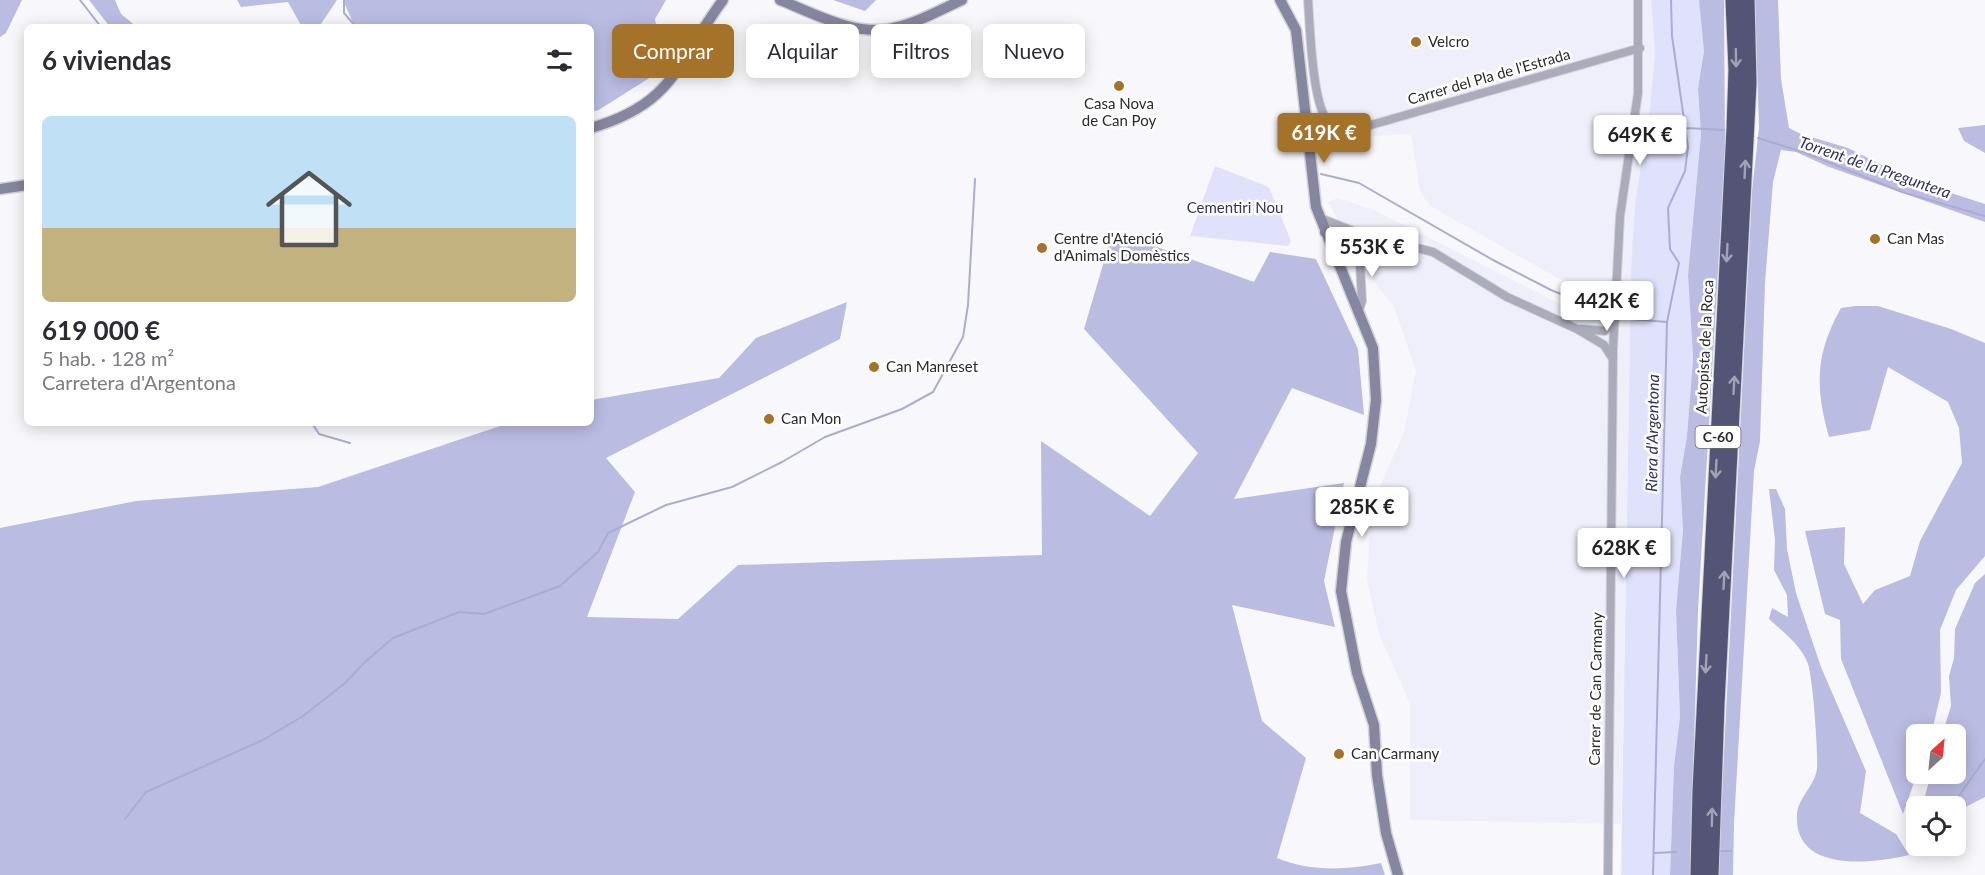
<!DOCTYPE html>
<html lang="es">
<meta charset="utf-8">
<style>
body{margin:0;font-family:Lato,sans-serif;background:#f7f7f7;color:#2b2b33;height:100vh;display:flex;flex-direction:column;font-size:22px;white-space:nowrap}
*{box-sizing:border-box;margin:0}
p{font-size:20px;color:#7c7c81}
.icon{flex:none;width:33px;height:33px;fill:none;stroke:currentColor;stroke-width:2;stroke-linecap:round;stroke-linejoin:round}
.map{position:relative;flex:1;overflow:hidden}
.panel{position:absolute;left:24px;top:24px;width:570px;height:402px;display:flex;flex-direction:column;background:#fff;border-radius:9px;box-shadow:0 3px 15px #0003}
.panel>*{flex:none}
.banner{position:absolute;left:612px;top:24px;width:570px;height:54px;display:flex;gap:12px}
.needle{width:39px;rotate:27deg}
.controls{position:absolute;left:1906px;top:724px;display:grid;gap:12px}
.controls a{display:grid;place-items:center;width:60px;height:60px;border-radius:9px;background:#fff;box-shadow:0 3px 15px #0003;font-size:30px}
.price{position:absolute;translate:-50% -51px;padding:0 14px;border-radius:6px;background:#fff;color:#222;font-size:20px;line-height:39px;filter:drop-shadow(0 2px 3px #0008)}
.price::after{content:'';position:absolute;left:50%;top:36px;width:18px;height:14px;margin-left:-9px;background:inherit;clip-path:polygon(0 0,100% 0,50% 100%)}
.price.on{background:#a47228;color:#fff}
ul{padding:0;list-style:none}
li{display:grid;align-content:center;gap:12px;height:318px;padding:0 18px}
li span{display:grid;place-items:center;height:186px;border-radius:9px;color:#555}
li>.icon{margin-inline-start:auto}
span .icon{width:108px;height:108px;fill:#fffc;stroke-width:1}
li b{font-size:26px}
h2{display:flex;justify-content:space-between;align-items:center;height:72px;padding:0 18px;font-size:26px}
.pill{padding:0 21px;border-radius:9px;background:#fff;box-shadow:0 3px 15px #0003;font-size:21px;line-height:54px}
.pill.on{background:#a47228;color:#fff}
.map>svg:first-child{display:block}
.built{fill:#efeffb}
.green{fill:#e0e2fb}
.forest{fill:#babce2}
.lines{fill:none;stroke-linecap:round;stroke-linejoin:round}
.stream{stroke:#abacd2;stroke-width:2}
.street-casing{stroke:#d3d3d6;stroke-width:10}
.secondary-casing{stroke:#d3d3d6;stroke-width:13}
.highway-casing{stroke:#d3d3d6;stroke-width:17}
.street{stroke:#aaacbc;stroke-width:8}
.secondary{stroke:#85869f;stroke-width:10}
.highway{stroke:#545576;stroke-width:15}
.oneway{stroke:#a1a2b4}
.poi-dot{fill:#a47228;stroke:#fff;stroke-width:2}
.labels{text-anchor:middle;stroke-width:5;stroke-linejoin:round;paint-order:stroke}
.shield{fill:#fff;stroke:#6a6a6b;stroke-width:1.5}
.shield-label{font-size:14px;font-weight:bold;fill:#2a2a2b}
.poi-label{font-size:15px;fill:#2a2a2b;stroke:#fff;text-anchor:start}
.street-label{font-size:15px;fill:#2a2a2b;stroke:#fff}
.park-label{font-size:15px;fill:#333161;stroke:#fff}
.water-label{font-size:16px;font-style:italic;fill:#323061;stroke:#fff}
</style>
<div class="map">
<svg width="1985" height="875" viewBox="0 0 1985 875">
<rect width="100%" height="100%" fill="#f8f8fc"/>
<path class="built" d="M 1311,0 L 1651,0 L 1655,53 L 1650,107 L 1635,204 L 1631,270 L 1621,824 L 1410,820 L 1410,704 L 1379,634 L 1367,579 L 1372,504 L 1404,432 L 1416,371 L 1394,307 L 1373,280 L 1328,202 L 1338,198 L 1374,210 L 1572,310 L 1593,314 L 1599,309 L 1600,302 L 1430,206 L 1420,192 L 1411,134 L 1354,137 L 1342,135 L 1317,122 Z"/>
<path class="green" d="M 1651,0 L 1699,0 L 1700,4 L 1704,51 L 1698,89 L 1701,134 L 1688,275 L 1693,358 L 1687,436 L 1680,477 L 1683,530 L 1676,610 L 1680,717 L 1674,766 L 1670,875 L 1621,875 L 1631,270 L 1635,204 L 1650,107 L 1655,53 Z
M 1215,166 L 1269,187 L 1291,241 L 1288,246 L 1190,236 Z"/>
<path class="forest" d="M 0,0 L 22,0 L 6,33 L 0,37 Z
M 89,0 L 115,0 L 121,14 L 137,27 L 110,27 Z
M 237,0 L 337,0 L 319,27 L 302,27 L 288,2 L 241,7 Z
M 343,0 L 666,0 L 655,19 L 660,45 L 651,77 L 597,111 L 591,110 L 591,27 L 350,27 L 353,23 Z
M 833,0 L 876,0 L 865,11 Z
M 1699,0 L 1724,0 L 1725,151 L 1698,611 L 1690,875 L 1670,875 L 1674,766 L 1680,717 L 1676,610 L 1683,530 L 1680,477 L 1687,436 L 1693,358 L 1688,275 L 1701,134 L 1698,89 L 1704,51 Z
M 1755,0 L 1778,0 L 1781,79 L 1789,128 L 1801,134 L 1848,148 L 1914,181 L 1985,204 L 1985,222 L 1829,167 L 1796,152 L 1781,150 L 1773,182 L 1765,283 L 1760,441 L 1754,471 L 1734,824 L 1733,875 L 1718,875 L 1752,191 L 1759,128 Z
M 1985,125 L 1985,153 L 1964,141 L 1958,128 Z
M 1113,231 L 1254,282 L 1270,252 L 1316,259 L 1358,349 L 1364,415 L 1292,388 L 1234,499 L 1344,483 L 1324,581 L 1335,627 L 1232,605 L 1262,721 L 1306,758 L 1277,858 C 1310,872 1346,870 1381,863 L 1385,875 L 0,875 L 0,528 L 136,501 L 318,487 L 509,423 L 591,423 L 591,400 L 719,378 L 756,338 L 847,302 L 840,339 L 606,458 L 635,492 L 587,617 L 678,619 L 738,565 L 1042,555 L 1041,441 L 1150,516 L 1198,453 L 1084,329 Z
M 1855,306 L 1878,306 L 1951,329 L 1985,343 L 1985,556 L 1956,590 L 1940,630 L 1941,693 L 1931,735 L 1917,735 L 1917,774 L 1903,814 L 1841,659 L 1840,620 L 1825,614 L 1805,531 L 1845,527 L 1844,564 L 1863,604 L 1875,590 L 1910,576 L 1920,541 L 1962,463 L 1959,428 L 1948,402 L 1888,367 L 1870,430 L 1829,437 C 1815,387 1815,354 1841,308 Z
M 1769,489 L 1776,489 L 1785,509 L 1787,549 L 1796,593 L 1821,667 L 1866,771 L 1860,813 L 1896,834 L 1909,855 C 1871,864 1793,873 1797,814 C 1798,798 1816,784 1817,768 C 1818,751 1813,679 1808,664 C 1802,646 1782,631 1769,619 L 1772,608 L 1788,617 L 1787,595 L 1774,570 L 1775,540 Z
M 1985,574 L 1985,797 L 1956,812 L 1956,807 L 1922,807 L 1931,774 L 1956,774 L 1956,735 L 1942,735 L 1951,706 L 1949,676 L 1954,658 L 1955,629 L 1975,583 Z
M 1917,814 L 1917,845 L 1911,836 L 1910,824 Z"/>
<g class="lines">
<path class="stream" d="M 80,0 L 101,27
M 344,0 L 344,13 L 356,27
M 1686,128 L 1724,130
M 1758,138 L 1806,153 L 1902,192 L 1985,216
M 1321,174 L 1359,183 L 1493,260 L 1551,290 L 1596,308
M 1631,319 L 1667,322
M 312,423 L 319,434 L 350,443
M 1951,807 L 1985,759
M 125,819 L 146,792 L 261,741 L 303,716 L 344,684 L 366,661 L 393,638 L 459,612 L 484,614 L 560,586 L 598,552 L 608,533 L 666,505 L 732,487 L 782,462 L 825,437 L 902,409 L 933,392 L 963,337 L 968,305 L 975,179
M 1912,848 L 1917,843
M 1718,851 L 1731,851
M 1654,853 L 1676,852
M 1653,875 L 1667,322 L 1679,263 L 1670,249 L 1668,208 L 1685,171 L 1688,147 L 1672,36 L 1671,0"/>
<g class="street-casing">
<path id="street" d="M 1308,0 C 1310,26 1312,101 1327,120 C 1335,129 1347,129 1357,129 L 1640,48
M 1320,218 L 1358,233 L 1433,252 L 1507,297 L 1577,329 L 1604,345 L 1613,359
M 1359,310 L 1362,301 L 1360,263 L 1383,240
M 1581,329 L 1605,331 L 1616,318
M 1608,875 L 1613,350 L 1620,216 L 1638,93 L 1638,0"/>
</g>
<g class="secondary-casing">
<path id="secondary" d="M 780,0 C 813,13 856,37 893,28 C 917,23 940,10 962,0
M 1280,0 L 1296,30 L 1316,207 L 1373,348 L 1376,400 L 1371,444 L 1346,542 L 1341,591 L 1357,673 L 1374,725 L 1377,775 L 1386,833 L 1398,875
M 591,128 C 676,103 676,63 723,0
M 0,189 L 27,185
M 1325,232 L 1337,237 L 1358,233"/>
</g>
<g class="highway-casing">
<path id="highway" d="M 1698,875 L 1700,791 L 1734,129 L 1736,70 L 1733,0
M 1711,875 L 1717,704 L 1749,83 L 1747,0"/>
</g>
<use href="#street" class="street"/>
<use href="#secondary" class="secondary"/>
<use href="#highway" class="highway"/>
</g>
<defs><path id="oneway-shaft" d="M-6 0H5M1.5-3L5.5 0L1.5 3" fill="none" stroke-width="1.6" stroke-linecap="round" stroke-linejoin="round" transform="scale(1.5)"/></defs>
<g class="oneway">
<use href="#oneway-shaft" transform="translate(1736 58) rotate(89)"/>
<use href="#oneway-shaft" transform="translate(1745 169) rotate(-87)"/>
<use href="#oneway-shaft" transform="translate(1727 253) rotate(93)"/>
<use href="#oneway-shaft" transform="translate(1734 385) rotate(-87)"/>
<use href="#oneway-shaft" transform="translate(1716 469) rotate(93)"/>
<use href="#oneway-shaft" transform="translate(1724 580) rotate(-87)"/>
<use href="#oneway-shaft" transform="translate(1706 664) rotate(93)"/>
<use href="#oneway-shaft" transform="translate(1712 817) rotate(-89)"/>
</g>
<g class="poi-dot">
<circle cx="1416" cy="42" r="6"/>
<circle cx="1119" cy="86" r="6"/>
<circle cx="1875" cy="239" r="6"/>
<circle cx="1042" cy="248" r="6"/>
<circle cx="874" cy="367" r="6"/>
<circle cx="769" cy="419" r="6"/>
<circle cx="1339" cy="754" r="6"/>
</g>
<g class="labels">
<rect class="shield" x="1695.5" y="426" width="45" height="22" rx="4.5"/>
<g class="shield-label">
<text x="1718" y="442">C-60</text>
</g>
<g class="poi-label">
<text x="1428" y="47">Velcro</text>
<text x="1119" y="109" text-anchor="middle">Casa Nova<tspan x="1119" dy="17">de Can Poy</tspan></text>
<text x="1054" y="244">Centre d'Atenció<tspan x="1054" dy="17">d'Animals Domèstics</tspan></text>
<text x="1887" y="244">Can Mas</text>
<text x="886" y="372">Can Manreset</text>
<text x="781" y="424">Can Mon</text>
<text x="1351" y="759">Can Carmany</text>
</g>
<g class="street-label">
<text transform="translate(1489 77) rotate(-16)" y="5">Carrer del Pla de l'Estrada</text>
<text transform="translate(1705 347) rotate(-87)" y="5">Autopista de la Roca</text>
<text transform="translate(1596 689) rotate(-89)" y="5">Carrer de Can Carmany</text>
</g>
<g class="park-label">
<text x="1235" y="213">Cementiri Nou</text>
</g>
<g class="water-label">
<text transform="translate(1875 167) rotate(19)" y="6">Torrent de la Preguntera</text>
<text transform="translate(1652 433) rotate(-89)" y="6">Riera d'Argentona</text>
</g>
</g>
</svg>
<div class="controls">
<a><svg class="needle" viewBox="-14 -14 28 28"><path d="M0-13l5 13h-10z" fill="#e53935"/><path d="M0 13l5-13h-10z" fill="#7c7c81"/></svg></a>
<a><svg class="icon" aria-label="locate" viewBox="0 0 24 24"><circle cx="12" cy="12" r="6"/><path d="M12 2v4M12 18v4M2 12h4M18 12h4"/></svg></a>
</div>
<b class="price on" style="left:1324px;top:164px">619K €</b>
<b class="price" style="left:1640px;top:166px">649K €</b>
<b class="price" style="left:1372px;top:278px">553K €</b>
<b class="price" style="left:1607px;top:332px">442K €</b>
<b class="price" style="left:1362px;top:538px">285K €</b>
<b class="price" style="left:1624px;top:579px">628K €</b>
<div class="banner">
<a class="pill on">Comprar</a>
<a class="pill">Alquilar</a>
<a class="pill">Filtros</a>
<a class="pill">Nuevo</a>
</div>
<section class="panel">
<h2>6 viviendas<svg class="icon" aria-label="filters" viewBox="0 0 24 24"><path d="M4 7h16M4 17h16"/><circle cx="9" cy="7" r="2"/><circle cx="15" cy="17" r="2"/></svg></h2>
<ul>
<li><span style="background:linear-gradient(#bfe0f5 60%,#c2b280 0)"><svg class="icon" aria-label="home" viewBox="0 0 24 24"><path d="M3 11l9-7 9 7M6 9v11h12V9"/></svg></span><div><b>619 000 €</b><p>5 hab. · 128 m²</p><p>Carretera d'Argentona</p></div></li>
</ul>
</section>
</div>
